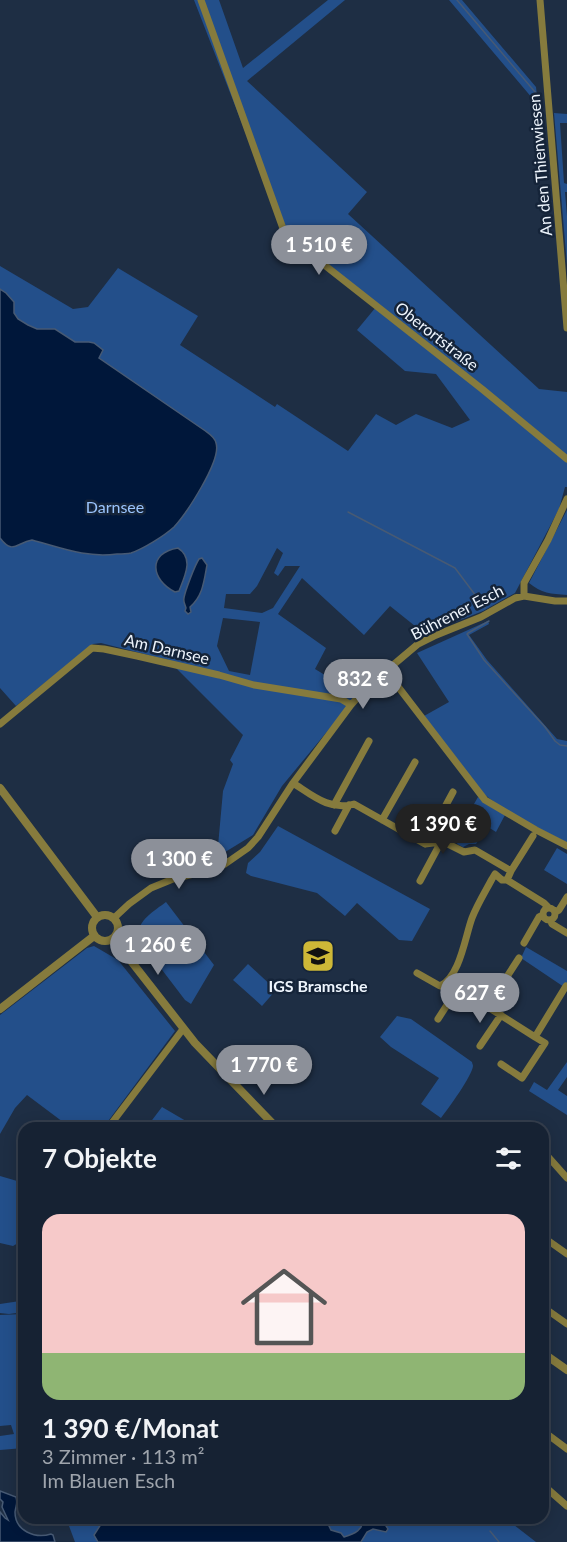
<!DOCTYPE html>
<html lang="de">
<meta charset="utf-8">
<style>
body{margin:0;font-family:Lato,sans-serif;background:#1f2a3b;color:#f1f3f6;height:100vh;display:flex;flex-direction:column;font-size:22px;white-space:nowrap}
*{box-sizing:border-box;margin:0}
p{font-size:20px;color:#9ea4ac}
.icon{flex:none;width:33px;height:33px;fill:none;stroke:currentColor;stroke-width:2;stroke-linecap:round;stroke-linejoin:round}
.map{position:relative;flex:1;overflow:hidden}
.sheet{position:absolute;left:18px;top:1122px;width:531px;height:402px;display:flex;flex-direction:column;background:#162233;border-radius:18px;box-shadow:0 3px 15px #0003,0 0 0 2px #353f4e}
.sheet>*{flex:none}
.price{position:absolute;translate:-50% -51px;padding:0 14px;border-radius:21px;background:#8c9099;color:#fff;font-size:20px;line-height:39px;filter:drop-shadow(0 2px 3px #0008)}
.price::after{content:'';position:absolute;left:50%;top:36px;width:18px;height:14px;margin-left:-9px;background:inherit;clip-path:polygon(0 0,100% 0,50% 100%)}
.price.current{background:#222;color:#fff}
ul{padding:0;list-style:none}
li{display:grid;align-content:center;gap:12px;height:318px;padding:0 24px}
li span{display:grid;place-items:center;height:186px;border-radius:18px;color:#555}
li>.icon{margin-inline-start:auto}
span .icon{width:108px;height:108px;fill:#fffc;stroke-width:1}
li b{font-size:26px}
h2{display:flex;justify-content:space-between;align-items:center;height:72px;padding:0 24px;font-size:26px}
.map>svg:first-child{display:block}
.green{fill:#234f8a;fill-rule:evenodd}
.water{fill:#00173a;stroke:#475a74;stroke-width:1.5}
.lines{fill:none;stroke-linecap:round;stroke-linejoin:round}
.stream{stroke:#475a74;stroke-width:1.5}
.minor{stroke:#867b3d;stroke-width:7}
.tertiary{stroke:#867b3d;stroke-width:8}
.labels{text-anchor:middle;stroke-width:5;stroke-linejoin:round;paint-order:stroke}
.street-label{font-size:16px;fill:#eef5fd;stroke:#152439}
.park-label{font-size:16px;fill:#9ac4fd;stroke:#152439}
.poi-label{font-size:16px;font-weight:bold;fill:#eef5fd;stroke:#152439}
</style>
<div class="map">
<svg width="567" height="1542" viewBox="0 0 567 1542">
<rect width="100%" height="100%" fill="#1e2e44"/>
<path class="green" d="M 194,0 L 219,0 L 243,68 L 328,0 L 345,0 L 247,81 L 367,192 L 348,214 L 539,389 L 567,392 L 567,487 L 565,487 L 559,509 L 515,593 L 483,611 L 425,634 L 390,606 L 364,635 L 302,578 L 278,614 L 326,648 L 315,669 L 338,683 L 361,664 L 373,676 L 282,786 L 253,835 L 217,857 L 223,791 L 233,764 L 230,760 L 243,735 L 168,660 L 101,643 L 93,644 L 16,706 L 0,688 L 0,266 L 73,309 L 88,307 L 118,268 L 198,316 L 180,345 L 275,407 L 277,404 L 348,451 L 376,414 L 396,425 L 416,414 L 452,428 L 470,420 L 436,374 L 405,371 L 357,330 L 376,307 L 285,234 ZM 277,548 L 283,553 L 274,573 L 278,576 L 285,566 L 300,566 L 273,608 L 262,613 L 224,608 L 226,594 L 250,594 L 257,586 ZM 223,618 L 260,622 L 250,675 L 229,671 L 217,646 Z
M 449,0 L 462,0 L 536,87 L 538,105 Z
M 554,113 L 567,114 L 567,123 L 560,123 L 564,183 L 567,184 L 567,192 L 565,192 L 567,216 L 567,265 Z
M 567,510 L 567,595 C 551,594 541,593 529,583 Z
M 488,621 L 489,624 L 469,635 L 487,660 L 557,739 L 567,741 L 567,843 C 541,829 506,813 484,794 L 424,716 L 449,702 L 417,653 Z
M 478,797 L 505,815 L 496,832 L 488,827 L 485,830 L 476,844 L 469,844 L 463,847 L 457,844 L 474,814 L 470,811 Z
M 278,826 L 430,909 L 412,941 L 399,940 L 357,903 L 345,916 L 317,893 L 251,876 L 246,873 L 248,863 L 260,852 Z
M 557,848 L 567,854 L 567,884 L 544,870 Z
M 166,902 L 214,965 L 191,1004 L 185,1000 L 137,937 C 138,920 154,911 166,902 Z
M 94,946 L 118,960 L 175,1031 L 103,1128 L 71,1128 L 27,1095 L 15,1108 L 0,1134 L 0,1015 L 87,948 Z
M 526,947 L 567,971 L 567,989 L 521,958 Z
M 248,964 L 276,990 L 262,1006 L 233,980 Z
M 397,1016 L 411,1019 L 472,1062 C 472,1063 473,1065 473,1066 C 472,1076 448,1109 441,1118 L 421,1104 L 439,1078 L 391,1047 L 380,1037 Z
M 567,1062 L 567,1077 L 558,1090 L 567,1096 L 567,1115 L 529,1091 L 534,1082 L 547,1090 Z
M 162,1107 L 198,1128 L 146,1128 Z
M 0,1176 L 24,1183 L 24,1235 L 18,1243 L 13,1246 L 0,1243 Z
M 23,1276 L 24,1312 L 9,1314 L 0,1313 L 0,1304 L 20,1301 L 17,1282 Z
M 24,1314 L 24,1319 L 17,1321 L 24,1365 L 24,1448 L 0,1450 L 0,1436 L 14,1434 L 11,1425 L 0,1426 L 0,1315 Z
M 66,1518 L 505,1518 L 536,1542 L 75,1542 Z"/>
<path class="water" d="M 0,289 L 6,293 L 14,302 L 14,313 L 18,319 L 28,325 L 37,329 L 55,329 L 75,342 L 89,342 L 94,343 L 103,350 L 99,358 L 204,430 C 208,433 215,437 216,443 C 222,460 186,514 174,527 C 164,536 143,549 131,553 C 126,554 121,554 117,554 C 85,558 62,548 32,540 C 16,543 13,555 0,538 Z
M 178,548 C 194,558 185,576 179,591 L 175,592 C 151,580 147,553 178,548 Z
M 202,558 L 207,565 C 204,581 203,596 190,607 L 191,612 L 188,614 L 185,611 L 186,608 C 185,604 183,602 184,598 C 185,591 195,565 199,559 Z
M 0,1491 L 16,1497 C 18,1504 16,1505 15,1512 C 15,1531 35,1539 51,1534 L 53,1535 L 55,1542 L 0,1542 L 0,1512 L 5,1518 L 8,1520 L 2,1507 L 3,1502 L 0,1499 Z
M 105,1518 L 325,1518 L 331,1530 L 341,1533 L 344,1537 C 354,1534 364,1530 363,1518 C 374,1518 382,1518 388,1529 L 386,1532 L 373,1529 L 367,1532 L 361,1542 L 98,1542 L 94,1535 Z"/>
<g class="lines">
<path class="stream" d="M 457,0 L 541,99
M 348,512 L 455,568 L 485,608
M 489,621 L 468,633 L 467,634 L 484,660 L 545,727 L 555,741 L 560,745 L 567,746
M 490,1531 L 499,1542"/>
<path class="minor" d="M 201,0 L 285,234 L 482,389 L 567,459
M 540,0 L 567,328
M 524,596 L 524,583 L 548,540 L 567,499
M 386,671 L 485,800 L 536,830 L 567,846
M 0,724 L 92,648 L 104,649 L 137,656 L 219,675 L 254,685 L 341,699 L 351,705
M 293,783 C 312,795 329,811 354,804 L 425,844 L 441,842 L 448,844 L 464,852 L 475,850 L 511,871 L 507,880 L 502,880 L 495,874 L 492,879 C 485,892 477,905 472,918 C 465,937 460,977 440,986 L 417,973
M 334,805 L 369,741
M 382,820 L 415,762
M 335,831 L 349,805
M 425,844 L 453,792
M 511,871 L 533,836
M 507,880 L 544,903 L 548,907
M 420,881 L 441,842
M543 914a6 6 0 1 1 12 0a6 6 0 1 1-12 0Z
M 555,912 L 559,910 L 567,897
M 114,918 L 129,904 L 151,888 L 173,879 L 214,869 L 225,864 L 248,848 L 258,837 L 293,783 L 351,705 L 367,687 L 418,644 L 434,636 L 481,617 L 515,598 L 524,596 L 555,601 L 567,601
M 550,920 L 552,924 L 567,933
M 524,943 L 539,917 L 543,915
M 446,983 L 458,988 L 535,1037 L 566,986
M 488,1006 L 519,958
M 438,1019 L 458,988
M 480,1046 L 501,1015
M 501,1064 L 522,1078 L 545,1043 L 535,1037
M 520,1125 L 522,1128
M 108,1128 L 183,1029
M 543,1151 L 567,1178
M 543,1237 L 567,1254
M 24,1243 L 20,1249 L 24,1270
M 543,1307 L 567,1324
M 543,1431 L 567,1449
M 543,1485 L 567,1506"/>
<path class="tertiary" d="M 0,788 L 97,917
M92 928a13 13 0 1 1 26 0a13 13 0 1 1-26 0Z
M 113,938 L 195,1043 L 277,1128
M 0,1009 L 94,936
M 543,1353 L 567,1370"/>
</g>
<defs>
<g id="school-square" transform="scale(1.725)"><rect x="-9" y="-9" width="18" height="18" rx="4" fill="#ceb837" stroke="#152439"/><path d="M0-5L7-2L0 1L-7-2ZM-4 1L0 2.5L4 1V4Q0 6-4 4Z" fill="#111"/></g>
</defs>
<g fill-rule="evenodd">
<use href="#school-square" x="318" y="956"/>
</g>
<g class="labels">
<g class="street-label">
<text transform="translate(540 165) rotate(-95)" y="6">An den Thienwiesen</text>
<text transform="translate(437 336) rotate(38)" y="6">Oberortstraße</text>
<text transform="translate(457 612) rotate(-27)" y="6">Bührener Esch</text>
<text transform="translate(167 649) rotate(13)" y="6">Am Darnsee</text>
</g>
<g class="park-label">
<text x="115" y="513">Darnsee</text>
</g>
<g class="poi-label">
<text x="318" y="992">IGS Bramsche</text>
</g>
</g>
</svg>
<b class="price" style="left:319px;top:276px">1 510 €</b>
<b class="price" style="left:363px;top:710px">832 €</b>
<b class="price current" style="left:443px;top:855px">1 390 €</b>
<b class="price" style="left:179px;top:890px">1 300 €</b>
<b class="price" style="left:158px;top:976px">1 260 €</b>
<b class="price" style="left:480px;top:1024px">627 €</b>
<b class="price" style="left:264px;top:1096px">1 770 €</b>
<section class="sheet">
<h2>7 Objekte<svg class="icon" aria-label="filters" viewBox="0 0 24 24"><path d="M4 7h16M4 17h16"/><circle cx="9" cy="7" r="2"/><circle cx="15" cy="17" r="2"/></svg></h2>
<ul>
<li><span style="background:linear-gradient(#f6c9c9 75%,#8fb573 0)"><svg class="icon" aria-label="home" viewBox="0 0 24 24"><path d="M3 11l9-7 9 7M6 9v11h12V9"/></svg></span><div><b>1 390 €/Monat</b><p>3 Zimmer · 113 m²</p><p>Im Blauen Esch</p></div></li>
</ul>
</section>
</div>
